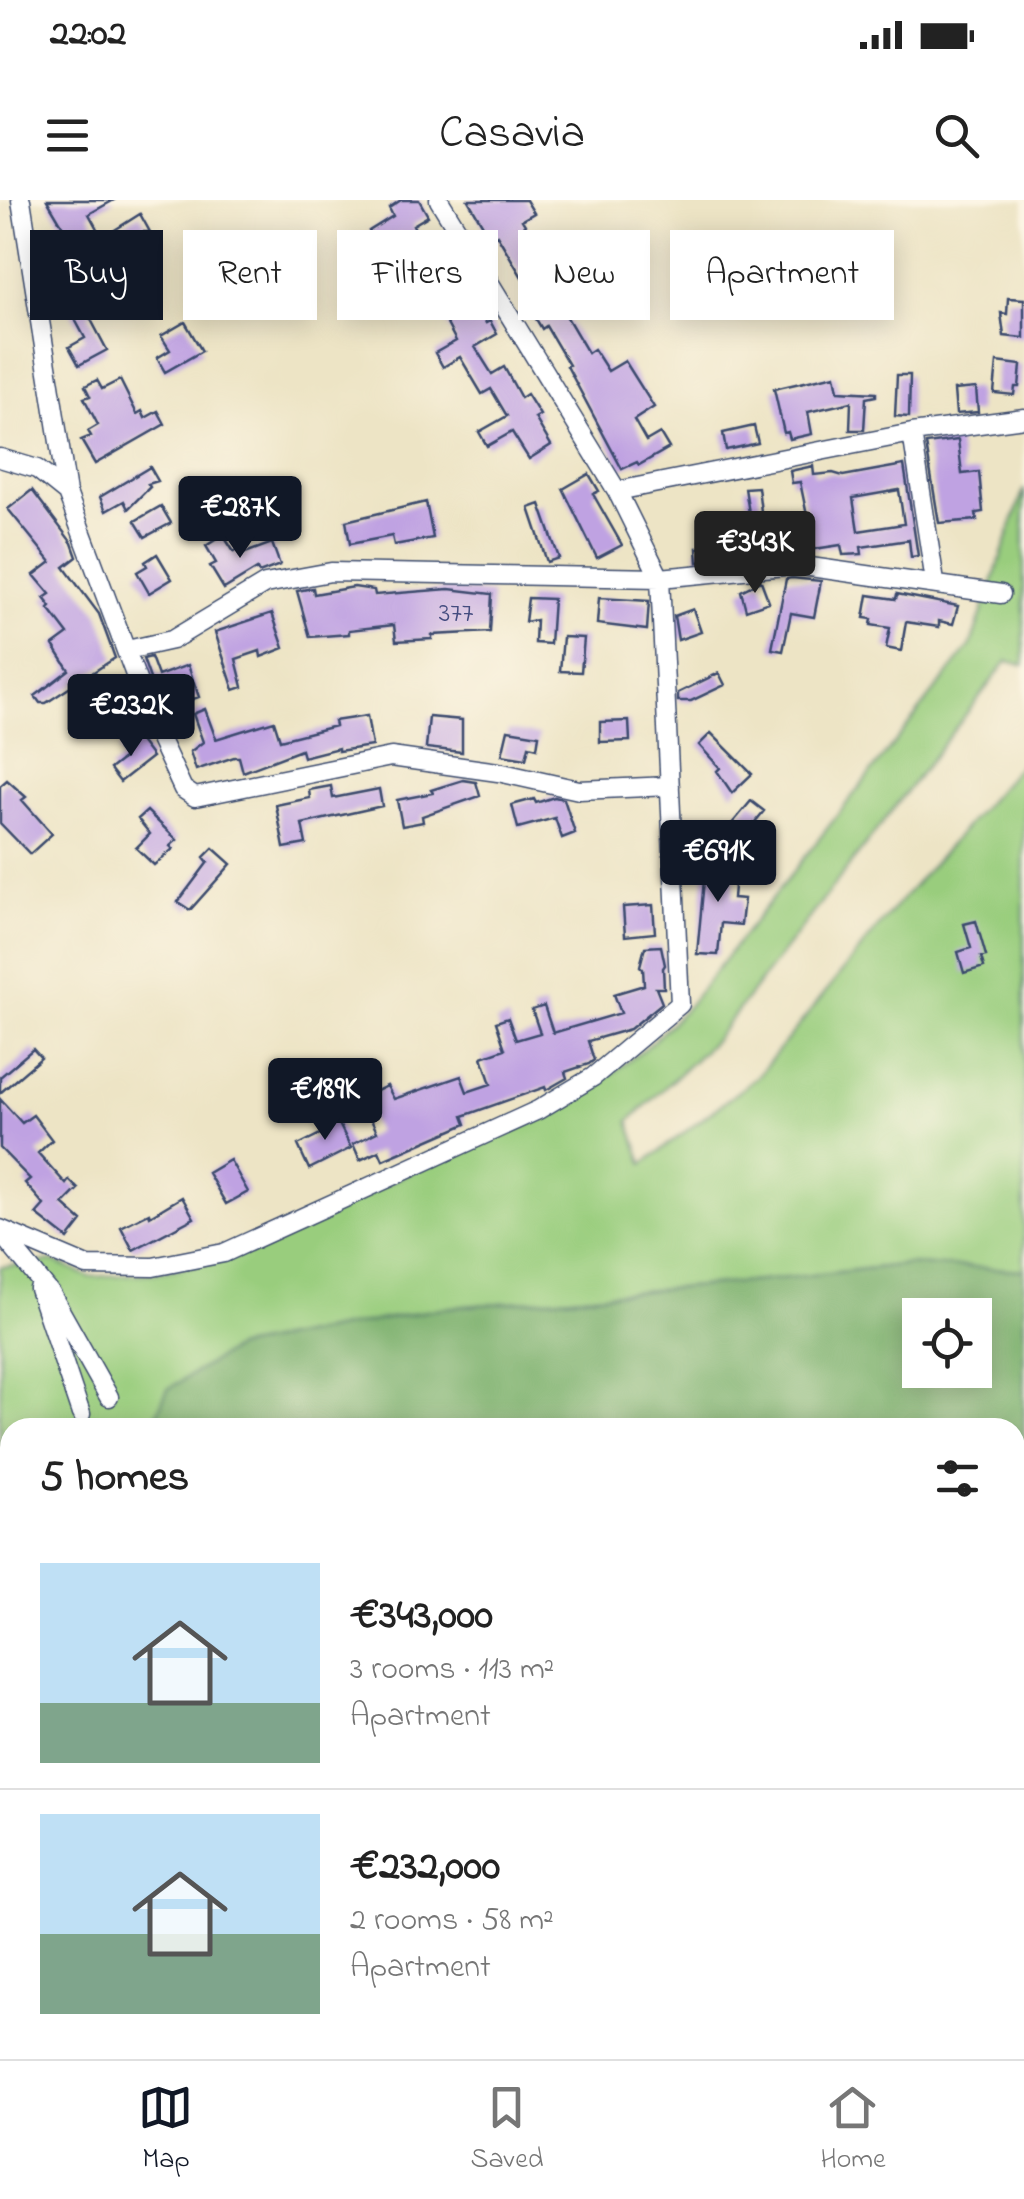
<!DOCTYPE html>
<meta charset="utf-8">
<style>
body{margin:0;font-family:"Indie Flower",sans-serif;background:#f6f6f6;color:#222;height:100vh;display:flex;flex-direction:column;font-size:38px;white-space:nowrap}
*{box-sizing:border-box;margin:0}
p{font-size:32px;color:#767676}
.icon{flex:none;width:55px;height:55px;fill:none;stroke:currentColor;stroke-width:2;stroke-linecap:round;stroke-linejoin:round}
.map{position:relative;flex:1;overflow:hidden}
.sheet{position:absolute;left:0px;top:1218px;width:1025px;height:642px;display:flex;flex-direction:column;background:#fff;border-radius:30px 30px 0 0;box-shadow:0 5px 25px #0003}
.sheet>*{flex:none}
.banner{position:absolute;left:30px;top:30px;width:965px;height:90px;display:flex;gap:20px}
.tools{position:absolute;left:902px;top:1098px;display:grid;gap:20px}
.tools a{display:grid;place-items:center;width:90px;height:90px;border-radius:0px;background:#fff;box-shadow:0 5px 25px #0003;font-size:50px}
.price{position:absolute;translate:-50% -85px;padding:0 22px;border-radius:10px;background:#111827;color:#fff;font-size:32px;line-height:65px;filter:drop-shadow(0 2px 5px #0008)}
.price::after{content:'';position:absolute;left:50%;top:60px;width:30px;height:22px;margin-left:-15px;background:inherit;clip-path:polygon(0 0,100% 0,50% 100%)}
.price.current{background:#222;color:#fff}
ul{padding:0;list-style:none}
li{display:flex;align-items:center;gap:30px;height:250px;padding:0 40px}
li+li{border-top:2px solid #e0e0e0}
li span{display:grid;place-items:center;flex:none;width:280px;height:200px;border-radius:0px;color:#555}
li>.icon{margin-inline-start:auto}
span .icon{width:120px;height:120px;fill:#fffc;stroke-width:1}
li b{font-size:42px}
h2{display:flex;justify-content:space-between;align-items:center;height:120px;padding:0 40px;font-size:42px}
.tag{padding:0 35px;border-radius:0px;background:#fff;box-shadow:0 5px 25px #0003;font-size:35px;line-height:90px}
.tag.current{background:#111827;color:#fff}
.status{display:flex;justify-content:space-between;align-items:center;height:70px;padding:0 50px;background:#fff;direction:ltr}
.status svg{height:28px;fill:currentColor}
header{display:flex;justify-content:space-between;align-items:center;height:130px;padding:0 40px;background:#fff;font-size:45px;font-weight:600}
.dock{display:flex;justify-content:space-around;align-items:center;height:140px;border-top:2px solid #e0e0e0;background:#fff;font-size:28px;color:#767676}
.dock a{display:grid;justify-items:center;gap:5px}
.dock .current{color:#111827}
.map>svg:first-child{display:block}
.green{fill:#99cd7d;stroke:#5a7e6e;stroke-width:2.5}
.forest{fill:#7ab06c;stroke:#4a7065;stroke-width:2.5;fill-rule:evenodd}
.water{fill:#43a9c3;stroke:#2f6c90;stroke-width:2.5}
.building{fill:#bfa2e2;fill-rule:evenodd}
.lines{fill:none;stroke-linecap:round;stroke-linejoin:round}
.street-casing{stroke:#3a4a6d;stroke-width:21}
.street{stroke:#fff;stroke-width:18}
.labels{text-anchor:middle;stroke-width:10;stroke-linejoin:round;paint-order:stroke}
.number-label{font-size:28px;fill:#444c7f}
</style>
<div class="status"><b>22:02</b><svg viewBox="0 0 49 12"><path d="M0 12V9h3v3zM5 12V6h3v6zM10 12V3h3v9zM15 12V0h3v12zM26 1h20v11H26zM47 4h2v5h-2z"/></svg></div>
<header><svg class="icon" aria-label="menu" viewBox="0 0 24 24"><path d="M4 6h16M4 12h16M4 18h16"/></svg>Casavia<svg class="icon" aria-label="search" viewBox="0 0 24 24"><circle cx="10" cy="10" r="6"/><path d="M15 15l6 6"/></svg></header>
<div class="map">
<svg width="1024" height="1859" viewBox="0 0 1024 1859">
<rect width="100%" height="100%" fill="#fcf5e5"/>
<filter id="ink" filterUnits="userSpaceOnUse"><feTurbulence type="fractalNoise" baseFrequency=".01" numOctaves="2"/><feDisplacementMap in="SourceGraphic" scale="20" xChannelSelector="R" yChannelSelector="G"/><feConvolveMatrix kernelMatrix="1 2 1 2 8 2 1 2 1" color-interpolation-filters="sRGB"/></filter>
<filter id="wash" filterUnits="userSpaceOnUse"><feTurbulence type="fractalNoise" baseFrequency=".0048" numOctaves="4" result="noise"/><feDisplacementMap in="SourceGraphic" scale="40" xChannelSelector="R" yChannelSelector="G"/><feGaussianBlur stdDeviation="2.25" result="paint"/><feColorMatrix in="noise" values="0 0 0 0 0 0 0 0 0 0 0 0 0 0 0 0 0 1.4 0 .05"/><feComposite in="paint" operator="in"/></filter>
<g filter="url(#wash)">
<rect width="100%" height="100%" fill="#ede4c5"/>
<path class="green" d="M 1024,289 L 1024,465 L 1007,461 L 715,840 L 629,921 L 643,964 L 757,877 L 884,720 L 1024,560 L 1024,1070 L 909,1064 L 760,1081 L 442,1108 L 235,1148 L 168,1189 L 151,1227 L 10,1228 L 10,1305 L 0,1311 L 0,1067 L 53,1061 L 90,1077 L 154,1073 L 221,1060 L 595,886 L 648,846 L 688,806 L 971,445 Z
M 616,1850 L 739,1850 L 721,1859 L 602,1859 Z"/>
<path class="forest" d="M 909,1064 L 1024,1070 L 1024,1263 L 1015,1264 L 1015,1228 L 151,1227 L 168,1189 L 235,1148 L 442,1108 L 760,1081 ZM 975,1115 L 975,1170 L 920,1170 L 920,1115 Z
M 1024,1468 L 1024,1692 L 1015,1693 L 1015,1469 Z
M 10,1682 L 10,1850 L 334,1850 L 329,1859 L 0,1859 L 0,1685 Z
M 474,1850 L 616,1850 L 602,1859 L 480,1859 Z"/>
<path class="water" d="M 1024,1263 L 1024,1468 L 1015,1469 L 1015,1264 Z
M 10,1398 L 10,1682 L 0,1685 L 0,1401 Z"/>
<g id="blocks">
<path class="building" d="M 47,0 L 114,0 L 89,14 L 102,38 L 140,14 L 150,32 L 143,32 L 85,64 Z
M 401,0 L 419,0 L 428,16 L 413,25 L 424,46 L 434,41 L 451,71 L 460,65 L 467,77 L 461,80 L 486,123 L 490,121 L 497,134 L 475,147 L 492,174 L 504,167 L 521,198 L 527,194 L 540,215 L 535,218 L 551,245 L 529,259 L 512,232 L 487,246 L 479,232 L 507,216 L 491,189 L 482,194 L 460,157 L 443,167 L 435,153 L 456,141 L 426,85 L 429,83 L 400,33 L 378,46 L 369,31 L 393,16 L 389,8 Z
M 468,0 L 526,0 L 534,13 L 522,20 L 544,56 L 568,42 L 579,59 L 557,72 L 578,106 L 565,114 L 588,153 L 594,149 L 608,171 L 625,161 L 654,207 L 634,220 L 646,241 L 660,233 L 669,248 L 639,265 L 637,262 L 622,269 L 567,166 L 569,165 L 546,126 L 542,129 L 533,114 L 541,109 L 497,35 L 491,39 Z
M 83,88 L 95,110 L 88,114 L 107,150 L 79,165 L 69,147 L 85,138 L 64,99 Z
M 1008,98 L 1024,99 L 1024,138 L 1004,136 L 1001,113 L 1007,114 Z
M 185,122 L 202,151 L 165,172 L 157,158 L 170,150 L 161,136 Z
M 997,162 L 1021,165 L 1019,187 L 1015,187 L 1014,195 L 994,193 Z
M 835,175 L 838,191 L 876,193 L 876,196 L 866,198 L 864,230 L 850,230 L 851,202 L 808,212 L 812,234 L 790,239 L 788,232 L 784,233 L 774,189 Z
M 897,175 L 910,175 L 909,217 L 895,216 Z
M 97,180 L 102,189 L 120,180 L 137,214 L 142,211 L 145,218 L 158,211 L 165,224 L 95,264 L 81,240 L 91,236 L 88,231 L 98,225 L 84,198 L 90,196 L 85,186 Z
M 976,188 L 978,212 L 956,214 L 954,190 Z
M 754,226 L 758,243 L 726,250 L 723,233 Z
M 958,240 L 962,274 L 979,272 L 983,312 L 976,313 L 977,320 L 939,323 L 926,244 Z
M 904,265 L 918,356 L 911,357 L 909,340 L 861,347 L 862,354 L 843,355 L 841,345 L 814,349 L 800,282 L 792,283 L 790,271 L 813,266 L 814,275 L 833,273 L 843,276 ZM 899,290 L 904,324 L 858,331 L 853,298 Z
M 150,267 L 158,281 L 148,284 L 150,287 L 128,309 L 124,301 L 106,311 L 100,297 Z
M 589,274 L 599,291 L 593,294 L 622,345 L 597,358 L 563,289 Z
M 758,287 L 764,336 L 753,338 L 745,288 Z
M 32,290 L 72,343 L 77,357 L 64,367 L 99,414 L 115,458 L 46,503 L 40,503 L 35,496 L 69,470 L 53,445 L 68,434 L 49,409 L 51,407 L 44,398 L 50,394 L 34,375 L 51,362 L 8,309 Z
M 426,302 L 433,338 L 394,345 L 392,336 L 350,344 L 346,321 Z
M 540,304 L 559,358 L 547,362 L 529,308 Z
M 161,306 L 171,323 L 145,337 L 135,321 Z
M 721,333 L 722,346 L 767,341 L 768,354 L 698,362 L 697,348 L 708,347 L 706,335 Z
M 223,335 L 234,352 L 237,350 L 240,355 L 272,343 L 280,365 L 259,373 L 257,369 L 224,389 L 210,366 L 216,363 L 206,346 Z
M 157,354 L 172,379 L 149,393 L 137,372 L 147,366 L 145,362 Z
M 792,378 L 821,381 L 814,417 L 791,413 L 783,451 L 772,449 L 786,379 Z
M 761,381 L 769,402 L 746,410 L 741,391 Z
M 354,387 L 374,390 L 375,395 L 449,389 L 492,394 L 490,432 L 432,435 L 432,439 L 396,441 L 394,425 L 349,430 L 349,434 L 310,437 L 297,391 L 313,388 L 314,394 Z
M 897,394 L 958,406 L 953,424 L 939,421 L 939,427 L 906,422 L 901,451 L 886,448 L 890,428 L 871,425 L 872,419 L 864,418 L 868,395 L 896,399 Z
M 528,398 L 553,399 L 550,444 L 535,443 L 536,420 L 525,422 Z
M 599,398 L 649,401 L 647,430 L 597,424 Z
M 693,409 L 701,432 L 678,440 L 674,416 Z
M 272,413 L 284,448 L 261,457 L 260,451 L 236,459 L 243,487 L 234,490 L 215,432 Z
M 563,437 L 584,438 L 581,472 L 560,471 Z
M 151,457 L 158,476 L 188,465 L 199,497 L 161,510 L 143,459 Z
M 719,473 L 725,485 L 691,501 L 678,501 L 678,493 Z
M 205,509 L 216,539 L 274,521 L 280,540 L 335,526 L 334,521 L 367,516 L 372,546 L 338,551 L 338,548 L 303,557 L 301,550 L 243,572 L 239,557 L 234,557 L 196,570 L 190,552 L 203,542 L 193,514 Z
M 429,517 L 462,520 L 462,552 L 426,548 Z
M 629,521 L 630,541 L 600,542 L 600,522 Z
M 508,530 L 539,535 L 537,548 L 529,546 L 526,559 L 502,555 Z
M 711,533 L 752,574 L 732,593 L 717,571 L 720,568 L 699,545 Z
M 136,536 L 152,557 L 120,582 L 110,569 L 124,558 L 118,550 Z
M 7,580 L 26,597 L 22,600 L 52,634 L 30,654 L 0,623 L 0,586 Z
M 463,580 L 476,582 L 480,596 L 422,616 L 423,622 L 402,626 L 397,600 L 433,593 L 431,590 Z
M 331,586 L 333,598 L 379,589 L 382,606 L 302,624 L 306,644 L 284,648 L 276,605 L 310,598 L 309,590 Z
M 554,597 L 564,599 L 575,633 L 562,638 L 555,618 L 518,628 L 512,605 L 534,599 L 536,603 Z
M 751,601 L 764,611 L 728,655 L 715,644 Z
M 147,611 L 177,640 L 170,646 L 173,649 L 154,665 L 136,648 L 150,634 L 138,619 Z
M 213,648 L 231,664 L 190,710 L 178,702 L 208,662 L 204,657 Z
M 706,659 L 736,662 L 733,698 L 744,699 L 741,725 L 721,723 L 718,755 L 697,754 Z
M 653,705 L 655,733 L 625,736 L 623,707 Z
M 976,721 L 986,756 L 981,757 L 984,767 L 964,773 L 958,752 L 971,748 L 964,724 Z
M 661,746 L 665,765 L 663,768 L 664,788 L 656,788 L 662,803 L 630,829 L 588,841 L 594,860 L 589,864 L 565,872 L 567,878 L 546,890 L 545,887 L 463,916 L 466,924 L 383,960 L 379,951 L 360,960 L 353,944 L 377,932 L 362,901 L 364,897 L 387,886 L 394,899 L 461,876 L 467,892 L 491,884 L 482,857 L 505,849 L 496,822 L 508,818 L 516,840 L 540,833 L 532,810 L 544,806 L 553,833 L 621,813 L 614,794 L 644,785 L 643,769 L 640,766 L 645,747 Z
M 33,849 L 41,858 L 0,893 L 0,877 Z
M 0,899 L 22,923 L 33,915 L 52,940 L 38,953 L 66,984 L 69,980 L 78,989 L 63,1004 L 82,1021 L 68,1039 L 36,1014 L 44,1005 L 25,983 L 30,979 L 0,948 Z
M 334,914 L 351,948 L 309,969 L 298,945 L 322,933 L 319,921 Z
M 230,960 L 248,992 L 226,1004 L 208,973 Z
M 182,997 L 194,1018 L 133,1050 L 121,1027 L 149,1013 L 150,1016 Z"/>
</g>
</g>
<g filter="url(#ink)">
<use href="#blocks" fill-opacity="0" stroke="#3a4a6d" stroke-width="2.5"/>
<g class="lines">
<g class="street-casing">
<path id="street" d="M 21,0 L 67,293 L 156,531 L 183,589 L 195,597 L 391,557 L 498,572 L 579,590 L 670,586
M 912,233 L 935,382
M 0,258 L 37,269 L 67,293
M 617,291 L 912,233 L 1024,218
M 127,450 L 172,440 L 265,384 L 331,372 L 660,378 L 796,365 L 1001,394
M 0,1029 L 87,1066 L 153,1067 L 224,1053 L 538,910 L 593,877 L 680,804 L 660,378 L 617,291 L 439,0
M 0,1032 L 51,1094 L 109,1197
M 39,1089 L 81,1214"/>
</g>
<use href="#street" class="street"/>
</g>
</g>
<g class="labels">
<g class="number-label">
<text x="456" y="421">377</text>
</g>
</g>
</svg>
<div class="tools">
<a><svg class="icon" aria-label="locate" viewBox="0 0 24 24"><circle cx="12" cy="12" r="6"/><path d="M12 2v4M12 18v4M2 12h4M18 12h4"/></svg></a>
</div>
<b class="price" style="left:240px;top:361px">€287K</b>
<b class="price current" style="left:755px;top:396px">€343K</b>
<b class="price" style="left:131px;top:559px">€232K</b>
<b class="price" style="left:718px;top:705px">€691K</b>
<b class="price" style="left:325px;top:943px">€189K</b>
<div class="banner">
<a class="tag current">Buy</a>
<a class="tag">Rent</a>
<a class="tag">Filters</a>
<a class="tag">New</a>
<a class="tag">Apartment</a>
</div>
<section class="sheet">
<h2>5 homes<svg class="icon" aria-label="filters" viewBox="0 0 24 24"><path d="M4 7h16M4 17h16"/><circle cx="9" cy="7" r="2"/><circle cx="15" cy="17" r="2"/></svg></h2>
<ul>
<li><span style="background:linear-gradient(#bfe0f5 70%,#7fa58c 0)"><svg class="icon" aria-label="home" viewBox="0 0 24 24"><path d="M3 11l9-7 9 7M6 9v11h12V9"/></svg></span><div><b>€343,000</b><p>3 rooms · 113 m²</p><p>Apartment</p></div></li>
<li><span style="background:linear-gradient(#bfe0f5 60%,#7fa58c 0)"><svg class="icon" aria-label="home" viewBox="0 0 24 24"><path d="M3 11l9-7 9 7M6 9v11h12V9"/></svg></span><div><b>€232,000</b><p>2 rooms · 58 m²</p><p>Apartment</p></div></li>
</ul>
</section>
</div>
<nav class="dock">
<a class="current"><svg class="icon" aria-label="map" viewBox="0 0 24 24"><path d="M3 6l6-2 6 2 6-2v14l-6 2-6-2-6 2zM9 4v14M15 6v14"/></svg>Map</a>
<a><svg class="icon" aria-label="saved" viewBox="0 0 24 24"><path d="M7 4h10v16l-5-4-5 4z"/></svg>Saved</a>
<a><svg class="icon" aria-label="home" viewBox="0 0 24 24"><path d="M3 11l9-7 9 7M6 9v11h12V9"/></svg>Home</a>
</nav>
